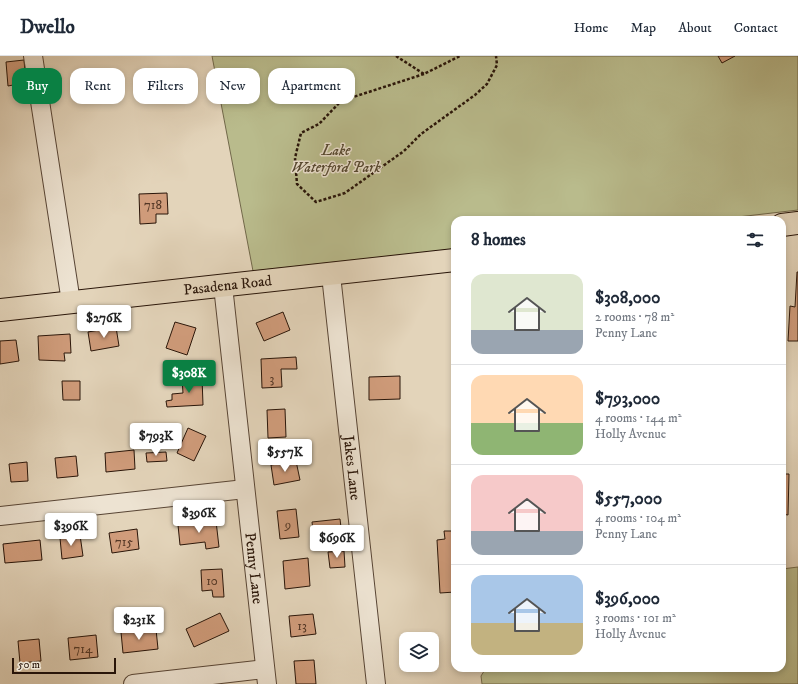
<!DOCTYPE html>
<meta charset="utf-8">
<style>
body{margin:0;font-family:"IM FELL DW Pica",serif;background:#f2f2f3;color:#1f2937;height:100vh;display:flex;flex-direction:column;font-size:15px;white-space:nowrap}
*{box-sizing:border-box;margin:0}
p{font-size:13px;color:#747a83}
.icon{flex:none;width:22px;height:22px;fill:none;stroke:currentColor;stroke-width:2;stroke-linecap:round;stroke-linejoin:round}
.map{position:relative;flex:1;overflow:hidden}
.panel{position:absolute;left:451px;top:160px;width:335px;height:456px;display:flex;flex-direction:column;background:#fff;border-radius:12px;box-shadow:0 2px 6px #0003}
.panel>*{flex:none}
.hud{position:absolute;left:12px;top:12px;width:379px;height:36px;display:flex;gap:8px}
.buttons{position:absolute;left:399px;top:576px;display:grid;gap:8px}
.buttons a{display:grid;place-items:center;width:40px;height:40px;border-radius:8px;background:#fff;box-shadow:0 2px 6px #0003;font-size:20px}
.scale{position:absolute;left:12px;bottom:10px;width:104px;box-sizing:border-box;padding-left:4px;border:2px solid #291509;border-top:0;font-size:11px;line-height:14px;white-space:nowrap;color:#291509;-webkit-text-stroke:3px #ede3d2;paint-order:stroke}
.price{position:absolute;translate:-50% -34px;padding:0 9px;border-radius:4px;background:#fff;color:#222;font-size:13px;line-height:26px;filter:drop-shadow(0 1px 2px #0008)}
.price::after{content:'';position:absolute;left:50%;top:24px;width:12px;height:9px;margin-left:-6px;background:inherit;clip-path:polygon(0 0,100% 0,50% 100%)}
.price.selected{background:#0b8043;color:#fff}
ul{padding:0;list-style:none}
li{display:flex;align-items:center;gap:12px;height:100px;padding:0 20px}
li+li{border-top:1px solid #e0e1e3}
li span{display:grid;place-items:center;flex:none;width:112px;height:80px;border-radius:12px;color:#555}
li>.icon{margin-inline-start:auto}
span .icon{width:48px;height:48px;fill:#fffc;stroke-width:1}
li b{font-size:17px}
h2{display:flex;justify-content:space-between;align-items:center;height:48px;padding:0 20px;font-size:17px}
.pill{padding:0 14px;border-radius:12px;background:#fff;box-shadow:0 2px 6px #0003;font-size:14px;line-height:36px}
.pill.selected{background:#0b8043;color:#fff}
header{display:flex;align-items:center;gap:24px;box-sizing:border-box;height:56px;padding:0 20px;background:#fff;border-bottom:1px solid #e0e1e3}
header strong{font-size:19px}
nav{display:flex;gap:22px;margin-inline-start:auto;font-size:14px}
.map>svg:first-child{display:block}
.green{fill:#b9bb8c;stroke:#71684a}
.building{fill:#d09c7b;stroke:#291509}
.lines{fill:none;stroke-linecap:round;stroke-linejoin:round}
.minor-casing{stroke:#584535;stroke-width:20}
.major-casing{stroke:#291509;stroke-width:24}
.path{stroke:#291509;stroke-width:2.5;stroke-dasharray:3 2;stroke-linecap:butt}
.minor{stroke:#ede3d2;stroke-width:18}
.major{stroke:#e3d4ba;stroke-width:22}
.labels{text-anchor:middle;stroke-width:3;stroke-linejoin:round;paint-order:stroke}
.number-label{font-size:13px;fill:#533726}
.park-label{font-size:15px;font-style:italic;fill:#544730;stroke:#ede3d2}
.street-label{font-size:15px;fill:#291509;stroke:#ede3d2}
</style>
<header>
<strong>Dwello</strong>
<nav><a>Home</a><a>Map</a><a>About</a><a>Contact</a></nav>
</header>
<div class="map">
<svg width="798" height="628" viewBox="0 0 798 628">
<rect width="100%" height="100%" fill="#e3d4ba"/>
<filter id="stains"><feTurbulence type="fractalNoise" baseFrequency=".005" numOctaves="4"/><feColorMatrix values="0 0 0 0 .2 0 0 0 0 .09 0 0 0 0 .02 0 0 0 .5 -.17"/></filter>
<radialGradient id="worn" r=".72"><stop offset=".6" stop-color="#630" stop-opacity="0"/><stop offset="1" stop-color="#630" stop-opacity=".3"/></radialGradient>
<path class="green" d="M 212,0 L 798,0 L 798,154 L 712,164 L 455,164 L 455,193 L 253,215 Z
M 798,511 L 798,628 L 482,628 L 481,620 L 486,612 L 782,612 L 782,513 Z"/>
<path class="building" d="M 718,0 L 735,0 L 722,7 Z
M 24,4 L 27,40 L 15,42 L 13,29 L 8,30 L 6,6 Z
M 167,137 L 168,158 L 156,158 L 156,167 L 140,168 L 139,138 Z
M 797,216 L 798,216 L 798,285 L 788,285 L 790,250 L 795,251 Z
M 283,256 L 290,274 L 264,285 L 256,267 Z
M 175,266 L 196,272 L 187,299 L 166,292 Z
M 116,271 L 119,290 L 91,295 L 88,276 Z
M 70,278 L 71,297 L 64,297 L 65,305 L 39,304 L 38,280 Z
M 16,284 L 19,305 L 0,308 L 0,285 Z
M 296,301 L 297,313 L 281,313 L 282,331 L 262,332 L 261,303 Z
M 400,320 L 400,343 L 369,344 L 369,321 Z
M 202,321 L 203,349 L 167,351 L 166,345 L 172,344 L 172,338 L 183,337 L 182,322 Z
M 62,325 L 80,325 L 80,344 L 63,344 Z
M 285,353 L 286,381 L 268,382 L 267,354 Z
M 188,372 L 206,380 L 194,405 L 177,397 Z
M 134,394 L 135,413 L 106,416 L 105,397 Z
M 166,396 L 167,405 L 147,406 L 146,397 Z
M 76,400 L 78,420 L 57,422 L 55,402 Z
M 296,405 L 300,424 L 274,429 L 271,409 Z
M 27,406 L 28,425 L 11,426 L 9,408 Z
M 782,418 L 789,418 L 788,459 L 782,458 Z
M 296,453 L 299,481 L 280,483 L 277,455 Z
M 340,463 L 342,480 L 314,483 L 312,466 Z
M 216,465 L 219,491 L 206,493 L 205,486 L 180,489 L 178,469 Z
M 137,473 L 139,493 L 112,497 L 109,477 Z
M 444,475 L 455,475 L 455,536 L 440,537 L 437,484 L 445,483 Z
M 80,479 L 83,500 L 62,503 L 60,482 Z
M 40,484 L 42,504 L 5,507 L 3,488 Z
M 344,495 L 345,511 L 330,512 L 328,496 Z
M 308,502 L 310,530 L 285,533 L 283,505 Z
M 222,513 L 224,541 L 213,541 L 212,534 L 202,535 L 201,514 Z
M 220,557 L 229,575 L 194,591 L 186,573 Z
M 313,558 L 316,578 L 291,581 L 289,560 Z
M 156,573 L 158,593 L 123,597 L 121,576 Z
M 96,579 L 98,601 L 70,604 L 68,582 Z
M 39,583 L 41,605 L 20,607 L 18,585 Z
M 314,604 L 316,628 L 296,628 L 294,605 Z"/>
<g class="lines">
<g class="minor-casing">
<g id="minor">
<path d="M 33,0 L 71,246"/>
<path id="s1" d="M 331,219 L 376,628"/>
<path id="s2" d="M 223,230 L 267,628"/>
<path d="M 0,460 L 245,433"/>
<path d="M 133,628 L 265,613"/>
</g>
</g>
<g class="major-casing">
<g id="major">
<path d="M 782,169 L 798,167"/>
<path id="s3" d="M 0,254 L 455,204"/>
</g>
</g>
<path class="path" d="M 396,0 L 424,18 L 460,0
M 424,18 L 341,45 L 319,68 L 301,77 L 295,102 L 297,128 L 316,146 L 345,137 L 404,95 L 421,78 L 475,39 L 487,28 L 497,9 L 496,0"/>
<use href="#minor" class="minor"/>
<use href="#major" class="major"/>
</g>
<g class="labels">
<g class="number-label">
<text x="153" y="153">718</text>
<text x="272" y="327">3</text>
<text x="288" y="473">9</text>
<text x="124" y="490">715</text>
<text x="212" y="529">10</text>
<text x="302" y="574">13</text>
<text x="83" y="597">714</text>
</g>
<g class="park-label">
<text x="336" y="99">Lake<tspan x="336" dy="17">Waterford Park</tspan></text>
</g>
<g class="street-label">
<text dy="5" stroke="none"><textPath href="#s3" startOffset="229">Pasadena Road</textPath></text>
<text dy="5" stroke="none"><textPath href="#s1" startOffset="194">Jakes Lane</textPath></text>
<text dy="5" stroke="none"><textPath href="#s2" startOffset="284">Penny Lane</textPath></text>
</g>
</g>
<rect width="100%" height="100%" filter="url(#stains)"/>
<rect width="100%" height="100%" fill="url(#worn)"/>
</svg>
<div class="buttons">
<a><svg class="icon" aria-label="layers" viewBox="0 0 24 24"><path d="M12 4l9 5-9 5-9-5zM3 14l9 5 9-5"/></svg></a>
</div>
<div class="scale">50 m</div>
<b class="price" style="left:104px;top:283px">$276K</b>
<b class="price selected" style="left:189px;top:338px">$308K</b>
<b class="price" style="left:156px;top:401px">$793K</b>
<b class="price" style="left:285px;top:417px">$557K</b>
<b class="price" style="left:199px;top:478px">$396K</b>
<b class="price" style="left:71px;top:491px">$396K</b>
<b class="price" style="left:337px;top:503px">$696K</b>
<b class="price" style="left:139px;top:585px">$231K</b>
<div class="hud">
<a class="pill selected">Buy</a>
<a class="pill">Rent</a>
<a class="pill">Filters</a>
<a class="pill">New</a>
<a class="pill">Apartment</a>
</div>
<section class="panel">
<h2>8 homes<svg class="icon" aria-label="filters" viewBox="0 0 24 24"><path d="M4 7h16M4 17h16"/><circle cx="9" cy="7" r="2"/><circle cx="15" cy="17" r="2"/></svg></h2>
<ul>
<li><span style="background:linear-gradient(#dfe7d0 70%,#9aa5b1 0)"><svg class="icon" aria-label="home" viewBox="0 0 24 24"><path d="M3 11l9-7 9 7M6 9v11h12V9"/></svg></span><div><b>$308,000</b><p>2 rooms · 78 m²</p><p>Penny Lane</p></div></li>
<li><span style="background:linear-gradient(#ffd9b3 60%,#8fb573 0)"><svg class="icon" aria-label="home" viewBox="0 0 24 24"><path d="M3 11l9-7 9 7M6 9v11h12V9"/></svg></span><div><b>$793,000</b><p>4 rooms · 144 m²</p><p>Holly Avenue</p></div></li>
<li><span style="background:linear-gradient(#f6c9c9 70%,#9aa5b1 0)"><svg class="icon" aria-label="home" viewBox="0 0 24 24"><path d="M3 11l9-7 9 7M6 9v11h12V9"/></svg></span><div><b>$557,000</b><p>4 rooms · 104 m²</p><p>Penny Lane</p></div></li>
<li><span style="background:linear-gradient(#a9c7e8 60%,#c2b280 0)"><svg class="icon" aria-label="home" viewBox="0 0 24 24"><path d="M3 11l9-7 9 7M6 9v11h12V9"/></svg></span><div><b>$396,000</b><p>3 rooms · 101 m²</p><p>Holly Avenue</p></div></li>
</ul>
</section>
</div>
